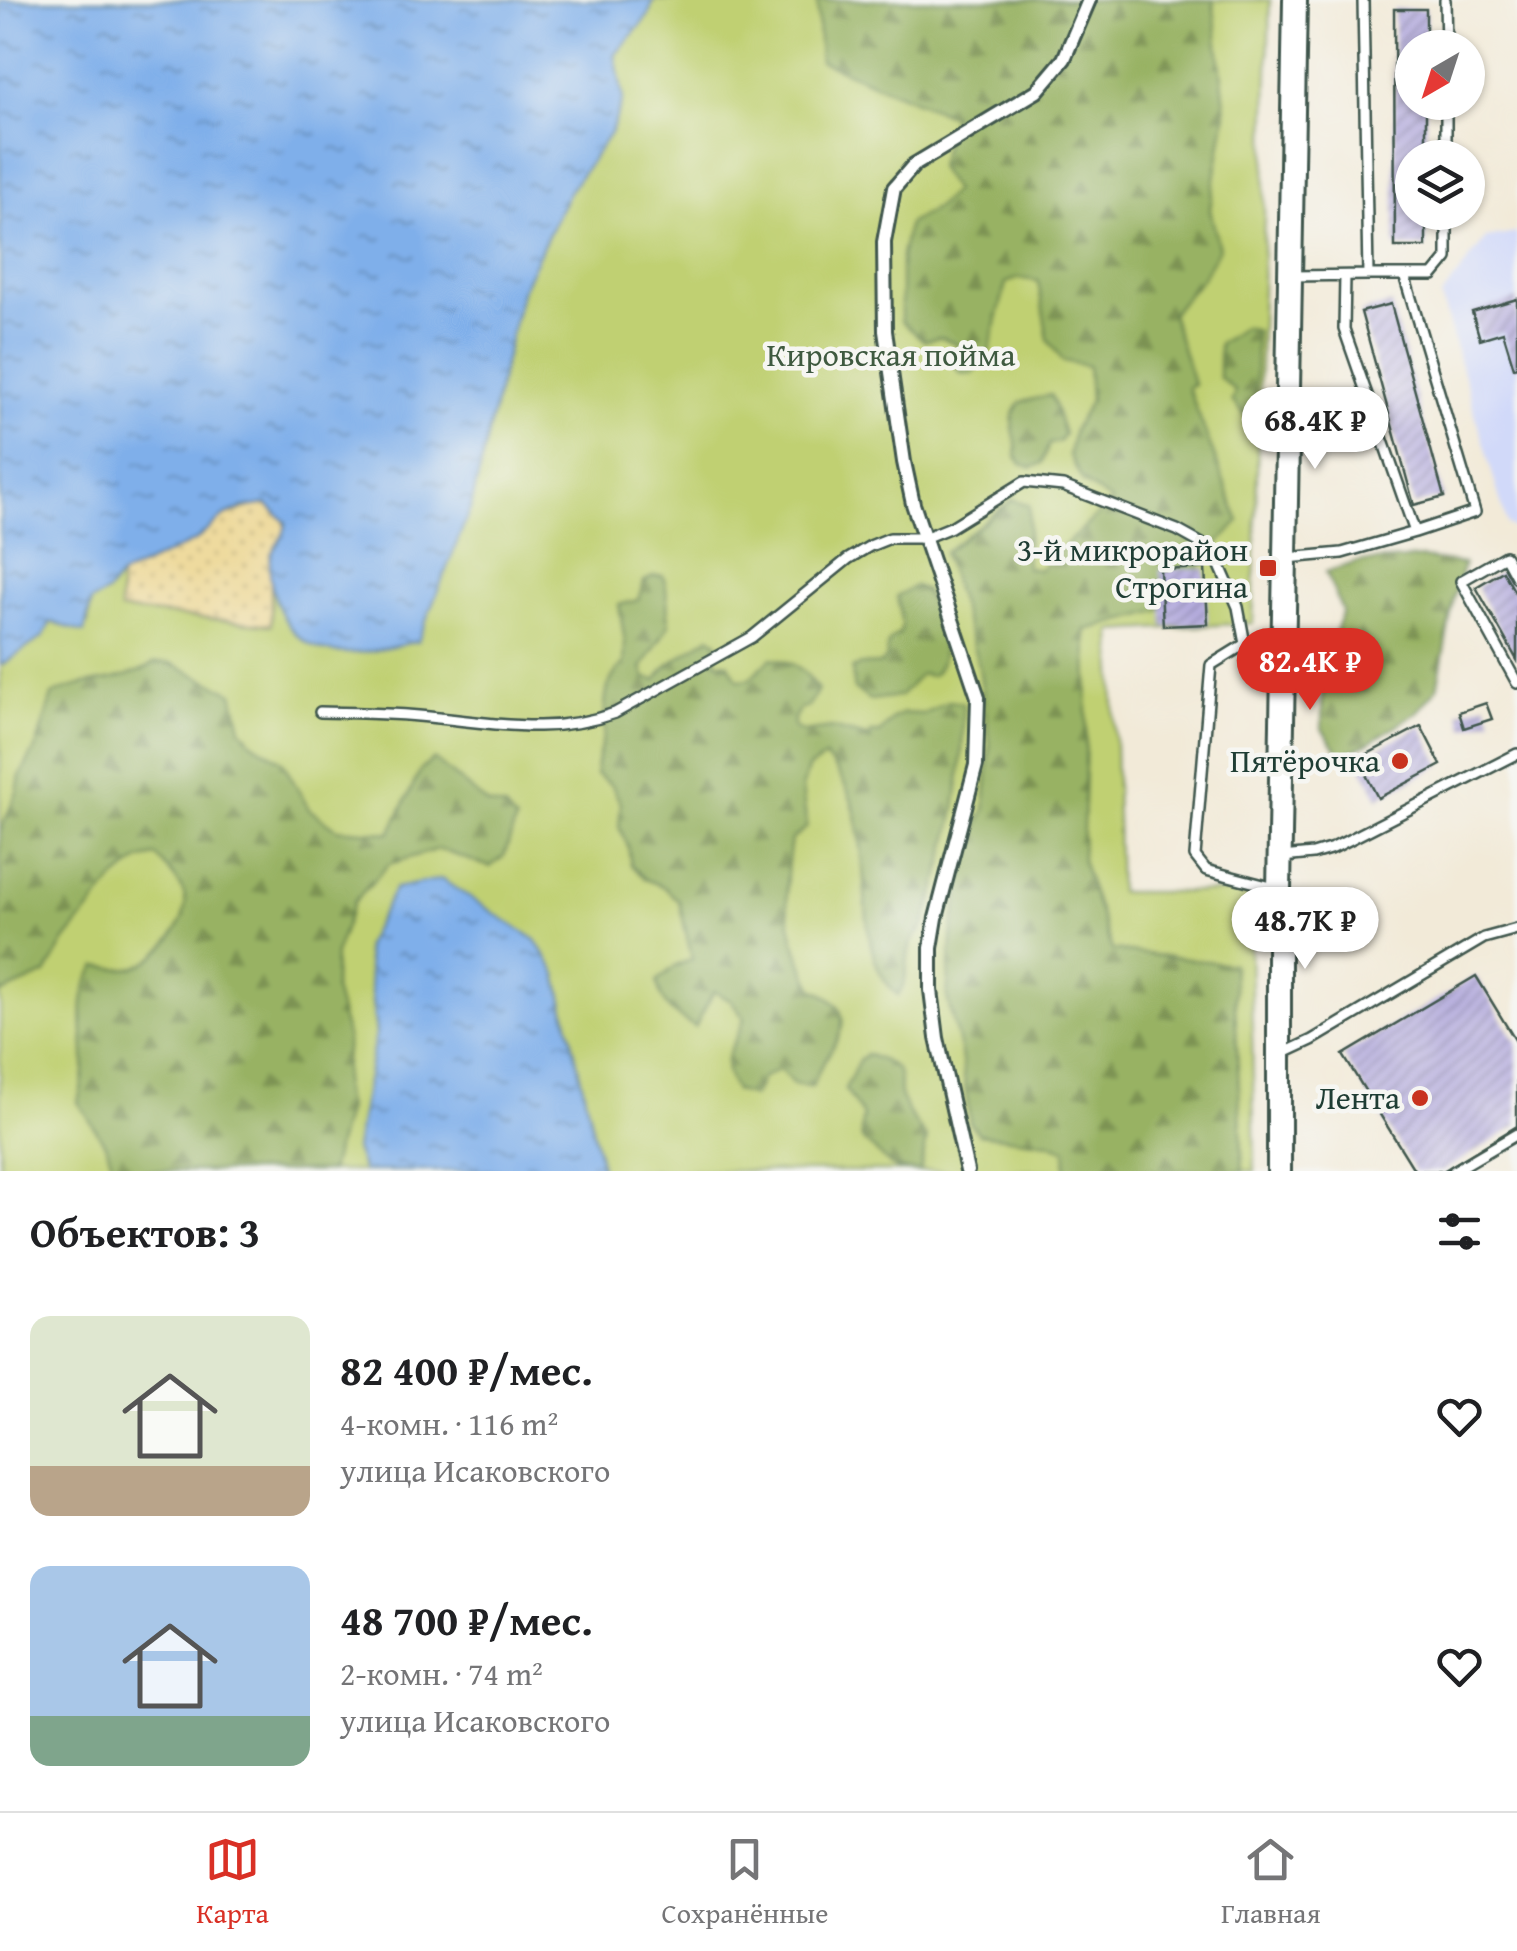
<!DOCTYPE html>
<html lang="ru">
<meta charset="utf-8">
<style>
body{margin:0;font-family:"Gentium Book Plus",serif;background:#f6f6f6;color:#202124;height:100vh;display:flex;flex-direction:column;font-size:38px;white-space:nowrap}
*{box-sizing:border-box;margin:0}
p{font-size:32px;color:#757577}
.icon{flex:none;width:55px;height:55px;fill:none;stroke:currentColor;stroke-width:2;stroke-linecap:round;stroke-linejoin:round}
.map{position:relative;height:1171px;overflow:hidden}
.sheet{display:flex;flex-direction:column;background:#fff;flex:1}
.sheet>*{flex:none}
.needle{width:65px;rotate:219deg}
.controls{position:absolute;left:1395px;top:30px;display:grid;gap:20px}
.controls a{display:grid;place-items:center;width:90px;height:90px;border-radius:50%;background:#fff;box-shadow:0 2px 8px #0004;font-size:50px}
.price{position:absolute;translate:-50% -85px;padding:0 22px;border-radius:35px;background:#fff;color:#222;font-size:32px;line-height:65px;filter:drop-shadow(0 2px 5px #0008)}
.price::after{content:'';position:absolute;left:50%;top:60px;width:30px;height:22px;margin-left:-15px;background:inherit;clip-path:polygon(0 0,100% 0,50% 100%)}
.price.selected{background:#d93025;color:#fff}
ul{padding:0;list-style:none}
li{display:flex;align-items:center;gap:30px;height:250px;padding:0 30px}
li span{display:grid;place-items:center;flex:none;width:280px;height:200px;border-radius:20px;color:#555}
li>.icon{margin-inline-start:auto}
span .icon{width:120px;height:120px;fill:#fffc;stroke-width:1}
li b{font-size:42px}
h2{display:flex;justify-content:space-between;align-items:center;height:120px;padding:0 30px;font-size:42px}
.menu{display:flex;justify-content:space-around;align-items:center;height:140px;border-top:2px solid #e0e0e0;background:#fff;font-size:28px;color:#757577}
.menu a{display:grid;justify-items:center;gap:5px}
.menu .selected{color:#d93025}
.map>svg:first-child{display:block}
.built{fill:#d1d9f9}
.green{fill:#c0d072;stroke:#708653;stroke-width:2.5}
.forest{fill:url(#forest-firs);stroke:#5c784c;stroke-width:2.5}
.sand{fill:url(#sand-dots);stroke:#868c69;stroke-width:2.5}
.water{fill:url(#water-ripples);stroke:#4f768f;stroke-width:2.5}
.building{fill:url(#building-hatch)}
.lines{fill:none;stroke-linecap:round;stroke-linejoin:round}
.service-casing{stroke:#3f574d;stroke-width:14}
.pedestrian-casing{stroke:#3f574d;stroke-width:18}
.tertiary-casing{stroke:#3f574d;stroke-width:28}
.service{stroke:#fff;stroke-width:9}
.pedestrian{stroke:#fff;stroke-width:12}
.tertiary{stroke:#fff;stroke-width:22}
.poi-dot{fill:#c8321e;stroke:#f6f6f2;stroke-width:4}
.labels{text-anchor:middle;stroke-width:9;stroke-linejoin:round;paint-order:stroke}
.park-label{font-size:32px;fill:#3f5a40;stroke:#f6f6f2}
.poi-label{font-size:32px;fill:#1f3d34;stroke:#f6f6f2;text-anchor:end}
</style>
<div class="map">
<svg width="1517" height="1171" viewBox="0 0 1517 1171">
<defs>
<pattern id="forest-firs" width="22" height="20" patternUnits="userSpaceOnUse" patternTransform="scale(2.5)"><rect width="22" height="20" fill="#98b264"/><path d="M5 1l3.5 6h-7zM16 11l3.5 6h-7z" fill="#7b9253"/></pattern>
<pattern id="sand-dots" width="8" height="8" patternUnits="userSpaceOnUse" patternTransform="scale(2.5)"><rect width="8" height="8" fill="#eeda9e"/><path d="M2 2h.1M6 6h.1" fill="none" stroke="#ccbc89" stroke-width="1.8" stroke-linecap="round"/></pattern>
<pattern id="water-ripples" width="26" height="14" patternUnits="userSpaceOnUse" patternTransform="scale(2.5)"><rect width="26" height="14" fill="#7fafea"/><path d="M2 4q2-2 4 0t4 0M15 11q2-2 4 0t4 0" fill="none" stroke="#6790be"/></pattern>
<pattern id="building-hatch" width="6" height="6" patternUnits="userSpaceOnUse" patternTransform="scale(2.5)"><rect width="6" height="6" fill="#b4abdd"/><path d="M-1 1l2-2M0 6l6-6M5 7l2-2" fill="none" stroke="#928cb4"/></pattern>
</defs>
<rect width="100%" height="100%" fill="#f6f6f2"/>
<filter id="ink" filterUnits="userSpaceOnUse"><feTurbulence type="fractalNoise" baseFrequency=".01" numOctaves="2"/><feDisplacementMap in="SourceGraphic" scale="20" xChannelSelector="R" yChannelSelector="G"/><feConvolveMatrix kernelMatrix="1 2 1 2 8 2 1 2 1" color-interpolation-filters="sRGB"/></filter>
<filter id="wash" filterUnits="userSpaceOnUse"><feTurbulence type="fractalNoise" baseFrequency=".0048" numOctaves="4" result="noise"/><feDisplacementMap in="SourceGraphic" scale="40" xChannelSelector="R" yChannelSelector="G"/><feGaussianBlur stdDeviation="2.25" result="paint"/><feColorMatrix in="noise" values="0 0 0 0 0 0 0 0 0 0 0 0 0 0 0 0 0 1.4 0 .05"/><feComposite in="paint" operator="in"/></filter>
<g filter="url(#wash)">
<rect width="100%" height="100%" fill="#f2ead8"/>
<path class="built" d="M 1517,233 L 1517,531 L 1507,524 L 1441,297 L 1486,238 Z"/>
<path class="green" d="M 653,0 L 1270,0 L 1253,623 L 1112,631 L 1119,892 L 1249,892 L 1255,1171 L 602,1171 L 557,974 L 365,946 L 376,1032 L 355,1149 L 363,1171 L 0,1171 L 0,666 L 43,637 L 51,621 L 68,625 L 88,624 L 91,602 L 108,592 L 120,576 L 471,507 L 521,292 L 568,193 L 611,132 L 623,99 L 615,55 L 649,15 Z"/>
<path class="forest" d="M 817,0 L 1213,0 L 1226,113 L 1210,209 L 1219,248 L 1203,277 L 1171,314 L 1194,384 L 1188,387 L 1239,521 L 1159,611 L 1086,630 L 1088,679 L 1082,860 L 1112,950 L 1233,964 L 1243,1171 L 1065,1171 L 1066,1150 L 1049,1143 L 979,1134 L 970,1123 L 961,1053 L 947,997 L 953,928 L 967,851 L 985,809 L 990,744 L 979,666 L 944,553 L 1013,499 L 1029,505 C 1031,526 1024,548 1027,568 L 1039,570 L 1112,501 L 1083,482 L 1069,455 L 1074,429 L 1090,401 L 1088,366 L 1063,361 L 1048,340 L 1038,281 L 1017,278 L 1006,283 L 989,352 L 973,374 L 960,373 L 955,365 L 957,344 L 941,337 L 924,341 L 901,321 L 901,256 L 908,224 L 936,208 L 954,191 L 938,167 L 952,116 L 820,61 Z
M 1244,327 L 1256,331 L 1255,415 L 1245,416 L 1232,401 L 1235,391 L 1219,377 L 1219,344 Z
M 1051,395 L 1064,434 L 1059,442 L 1049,444 L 1042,463 L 1032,468 L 1022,464 L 1016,456 C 1020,432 1002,425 1021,402 Z
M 1423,558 L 1464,564 L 1454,597 L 1437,689 L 1416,713 L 1367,744 L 1341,755 L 1322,729 L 1322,676 L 1342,611 L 1326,572 L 1358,562 Z
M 653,576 L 663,576 C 669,588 666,609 669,625 L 642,668 L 646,678 L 656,680 L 668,665 L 710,636 L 718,643 L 715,653 L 717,662 L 728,663 L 738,680 L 749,679 L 771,658 C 795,662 805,669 818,690 L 808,707 L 799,710 L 794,718 L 794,727 L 803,732 L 832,728 L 870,738 L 870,733 L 880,733 L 893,718 L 903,713 L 923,714 L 949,701 L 963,703 C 965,780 949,852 924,925 C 921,932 914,937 911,944 C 904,961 911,977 898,995 C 840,946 890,822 825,757 L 808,769 L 802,788 L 807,827 L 791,840 C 781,899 787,935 814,989 C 873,1017 824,1048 812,1087 L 793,1084 L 780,1069 L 762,1078 L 754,1096 L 735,1091 C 715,1056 735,1050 744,1018 L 731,1001 L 714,991 L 695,1027 C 673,1015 661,1006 657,981 L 674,967 L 692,959 L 679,901 L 664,887 L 645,879 L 631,865 L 628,846 L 619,827 L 621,804 L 612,786 L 596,774 C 596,759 602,746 604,733 C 606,703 601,685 624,663 L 625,643 L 619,605 L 638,600 L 644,581 Z
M 915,586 L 924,590 C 937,612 955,658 931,676 L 921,674 L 900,696 L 870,700 L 854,689 L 852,669 L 861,665 L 881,664 L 887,657 C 886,644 888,639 900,634 L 902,624 L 897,596 Z
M 154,663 L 171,663 L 233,693 L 241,728 L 252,742 L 282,761 L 309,809 L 337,829 L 390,833 L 421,769 L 434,759 L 488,804 L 505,808 L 516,821 L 504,856 L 490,867 L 438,849 L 389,864 L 354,902 L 335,954 L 334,989 L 347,1038 L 343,1089 L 347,1108 L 330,1171 L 114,1171 L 107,1147 L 78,1102 C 80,1092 84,1080 84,1069 C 86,1032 73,998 97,966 C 109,967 124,971 136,967 C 160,959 192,920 184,894 C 180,880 165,867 156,856 L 139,860 L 113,881 L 65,941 L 46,974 L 0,994 L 0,832 L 17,792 L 20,776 L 37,745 L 52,695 C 84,678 125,684 154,663 Z
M 866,1054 C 875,1058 889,1062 895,1068 C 904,1078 897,1089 901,1098 C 908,1112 916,1126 927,1138 L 920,1171 C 901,1171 895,1171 882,1157 C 864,1138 857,1147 863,1116 L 845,1089 L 859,1061 Z"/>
<path class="sand" d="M 258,504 L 268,504 L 286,521 L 285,535 L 271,554 L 271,625 L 120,610 L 120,576 L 195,541 L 224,516 Z"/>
<path class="water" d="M 0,0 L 653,0 L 649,15 L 615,55 L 623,99 L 611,132 L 568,193 L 521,292 L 471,507 L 418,641 C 368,653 307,671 280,610 C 273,594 267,574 271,556 C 275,542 285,540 286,522 L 267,504 L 243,508 L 224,516 L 195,541 L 120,576 L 108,592 L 91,602 L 84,633 L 51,622 L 43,637 L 0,666 Z
M 441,879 L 536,940 L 557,974 L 602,1171 L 363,1171 L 355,1149 L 376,1032 L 365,946 L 395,888 Z"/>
<g id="blocks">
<path class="building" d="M 1394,9 L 1426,9 L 1426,48 L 1412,48 L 1412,102 L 1426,102 L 1426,158 L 1412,158 L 1412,212 L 1426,212 L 1426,247 L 1395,247 Z
M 1517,299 L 1517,367 L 1514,368 L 1503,332 L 1480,339 L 1472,312 Z
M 1391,304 L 1444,497 L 1414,505 L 1361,312 Z
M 1205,568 L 1208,624 L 1163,626 L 1160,570 Z
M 1503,571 L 1517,596 L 1517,660 L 1476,587 Z
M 1486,703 L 1492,719 L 1464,728 L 1459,712 Z
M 1421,726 L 1441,765 L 1378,798 L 1358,759 Z
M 1476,976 L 1517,1043 L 1517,1126 L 1443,1171 L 1415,1171 L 1343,1055 Z"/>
</g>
</g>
<g filter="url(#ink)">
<use href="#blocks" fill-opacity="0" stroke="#3f574d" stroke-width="2.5"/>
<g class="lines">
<g class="service-casing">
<path id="service" d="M 1445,0 L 1446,48
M 1446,102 L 1446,158
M 1368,275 L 1433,275 L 1447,258 L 1447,212
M 1291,276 L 1368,275 L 1363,0
M 1345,276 L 1344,329 L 1415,532 L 1475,512 L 1404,275
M 1287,558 L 1342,553 L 1415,532
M 1517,578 L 1505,556 L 1461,581 L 1517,683
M 320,712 C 356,713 393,713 429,717 C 495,723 551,736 615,713 L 752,637 L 848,559 L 870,546 L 890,538 L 924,538 L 951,527 L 1024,482 L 1063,486 L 1177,530 L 1213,550 L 1238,607 L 1245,644
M 1282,857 L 1313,854 L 1333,848 L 1517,754
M 1275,888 L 1206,870 L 1195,856 L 1211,665 L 1245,644 L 1282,634
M 1282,1054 L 1312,1040 L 1484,938 L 1517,929
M 1454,1171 L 1517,1134"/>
</g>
<g class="pedestrian-casing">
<path id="pedestrian" d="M 967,1171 L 937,1038 L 931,990 L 931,948 L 936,918 L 976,765 L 978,697 L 913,504 L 904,462 L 885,331 L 884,242 L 894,188 L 914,165 L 1037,91 L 1064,59 L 1089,0"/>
</g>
<g class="tertiary-casing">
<path id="tertiary" d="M 1279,1171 L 1279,890 L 1295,0"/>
</g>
<use href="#service" class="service"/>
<use href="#pedestrian" class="pedestrian"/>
<use href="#tertiary" class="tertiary"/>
</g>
</g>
<g class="poi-dot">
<rect x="1258" y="558" width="20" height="20" rx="5"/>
<circle cx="1400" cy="761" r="10"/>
<circle cx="1420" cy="1098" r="10"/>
</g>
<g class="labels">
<g class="park-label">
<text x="891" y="366">Кировская пойма</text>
</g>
<g class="poi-label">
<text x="1248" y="561">3-й микрорайон<tspan x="1248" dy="37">Строгина</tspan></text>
<text x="1380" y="772">Пятёрочка</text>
<text x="1400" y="1109">Лента</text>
</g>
</g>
</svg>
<div class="controls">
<a><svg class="needle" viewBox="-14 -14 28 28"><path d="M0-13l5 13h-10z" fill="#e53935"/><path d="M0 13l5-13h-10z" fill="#757577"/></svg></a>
<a><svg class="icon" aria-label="layers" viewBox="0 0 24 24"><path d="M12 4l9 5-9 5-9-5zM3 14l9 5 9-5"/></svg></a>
</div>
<b class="price" style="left:1315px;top:472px">68.4K ₽</b>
<b class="price selected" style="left:1310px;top:713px">82.4K ₽</b>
<b class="price" style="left:1305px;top:972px">48.7K ₽</b>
</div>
<section class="sheet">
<h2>Объектов: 3<svg class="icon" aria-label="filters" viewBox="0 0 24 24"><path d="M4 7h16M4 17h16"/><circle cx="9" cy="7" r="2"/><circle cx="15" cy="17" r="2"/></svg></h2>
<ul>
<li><span style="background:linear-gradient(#dfe7d0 75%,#b9a48a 0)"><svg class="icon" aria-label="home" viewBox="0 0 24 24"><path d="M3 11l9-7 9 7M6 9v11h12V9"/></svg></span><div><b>82 400 ₽/мес.</b><p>4-комн. · 116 m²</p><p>улица Исаковского</p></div><svg class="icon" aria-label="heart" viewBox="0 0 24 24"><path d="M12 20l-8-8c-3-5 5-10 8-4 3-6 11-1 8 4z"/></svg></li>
<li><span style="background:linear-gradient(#a9c7e8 75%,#7fa58c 0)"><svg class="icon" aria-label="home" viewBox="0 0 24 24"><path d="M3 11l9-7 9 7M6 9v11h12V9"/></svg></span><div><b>48 700 ₽/мес.</b><p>2-комн. · 74 m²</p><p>улица Исаковского</p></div><svg class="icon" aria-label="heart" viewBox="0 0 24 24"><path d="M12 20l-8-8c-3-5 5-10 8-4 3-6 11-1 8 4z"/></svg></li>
</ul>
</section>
<nav class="menu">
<a class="selected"><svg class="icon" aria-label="map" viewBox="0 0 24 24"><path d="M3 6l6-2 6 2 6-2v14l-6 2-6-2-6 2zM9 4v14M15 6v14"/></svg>Карта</a>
<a><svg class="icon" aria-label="saved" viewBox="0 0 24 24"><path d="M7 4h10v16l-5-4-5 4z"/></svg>Сохранённые</a>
<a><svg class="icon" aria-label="home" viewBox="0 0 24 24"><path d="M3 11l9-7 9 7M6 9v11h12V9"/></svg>Главная</a>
</nav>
